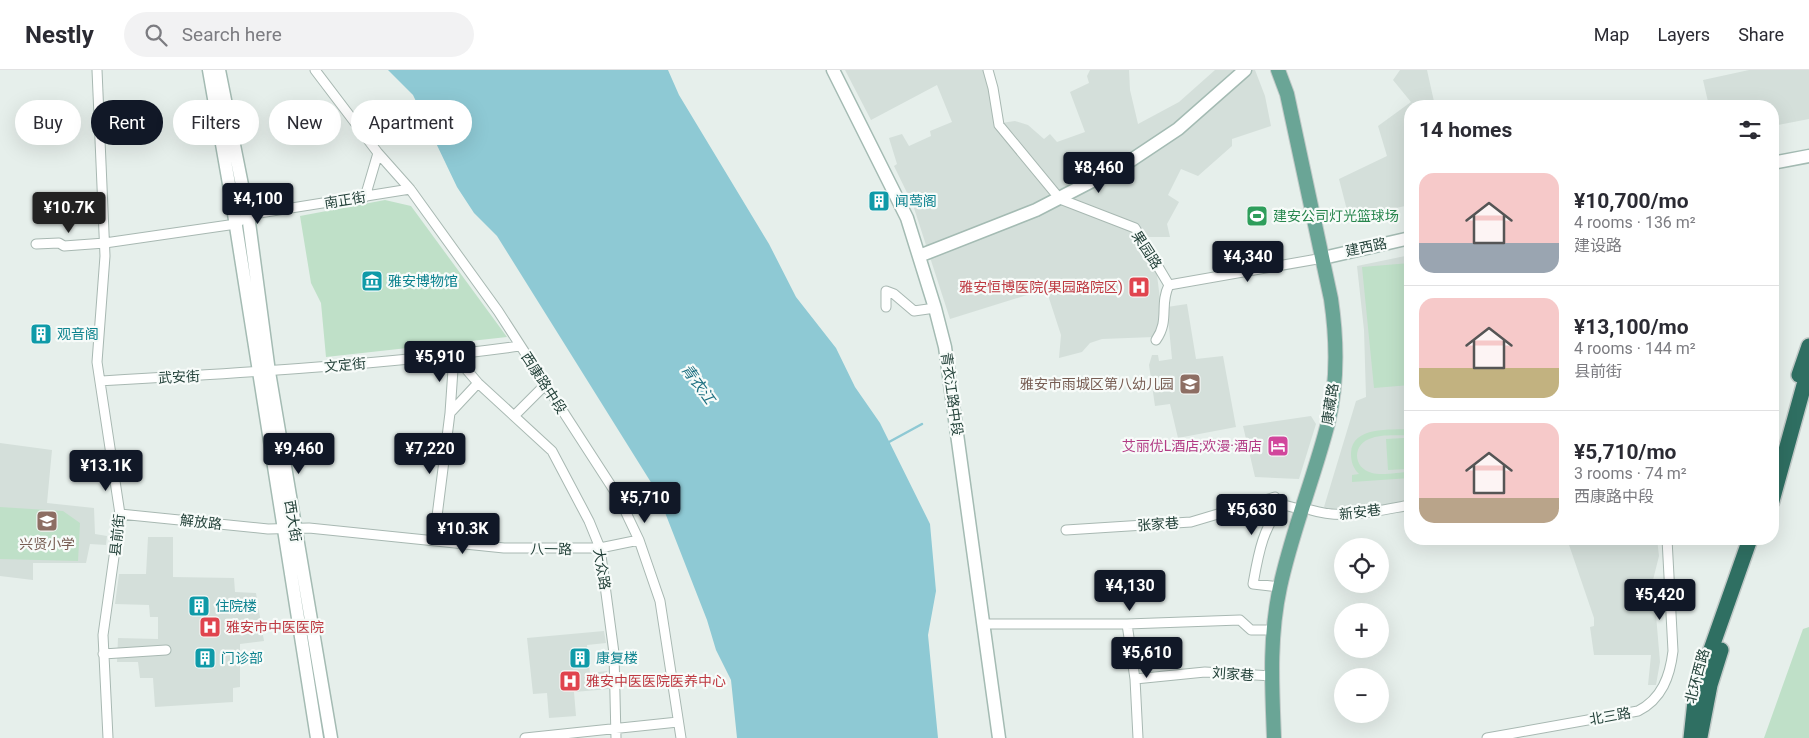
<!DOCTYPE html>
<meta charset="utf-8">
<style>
body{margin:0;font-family:Roboto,"Noto Sans SC",sans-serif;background:#f2f2f3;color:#2b2b33;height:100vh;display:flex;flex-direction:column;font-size:19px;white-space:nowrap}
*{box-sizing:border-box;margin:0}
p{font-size:16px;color:#7c7c81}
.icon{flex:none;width:28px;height:28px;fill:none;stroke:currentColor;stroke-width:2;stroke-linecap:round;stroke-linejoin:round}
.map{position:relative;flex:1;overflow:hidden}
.details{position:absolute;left:1404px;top:30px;width:375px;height:445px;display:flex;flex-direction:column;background:#fff;border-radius:20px;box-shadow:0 5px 20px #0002}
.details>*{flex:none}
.banner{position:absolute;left:15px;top:30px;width:475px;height:45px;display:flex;gap:10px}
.controls{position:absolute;left:1334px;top:468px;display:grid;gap:10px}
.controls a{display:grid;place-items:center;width:55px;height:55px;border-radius:50%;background:#fff;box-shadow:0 5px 20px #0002;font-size:25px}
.price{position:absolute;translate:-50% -42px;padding:0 11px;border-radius:5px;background:#111827;color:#fff;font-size:16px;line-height:32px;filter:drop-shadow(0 1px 2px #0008)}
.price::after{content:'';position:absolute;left:50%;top:30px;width:15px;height:11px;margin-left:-8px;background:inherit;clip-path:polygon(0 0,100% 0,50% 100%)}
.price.selected{background:#222;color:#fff}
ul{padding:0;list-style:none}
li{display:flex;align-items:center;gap:15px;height:125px;padding:0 15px}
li+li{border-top:1px solid #e1e1e2}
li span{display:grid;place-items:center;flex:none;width:140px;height:100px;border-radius:15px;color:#555}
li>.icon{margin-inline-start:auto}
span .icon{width:60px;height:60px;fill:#fffc;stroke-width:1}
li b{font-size:21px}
h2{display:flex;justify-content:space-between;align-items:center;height:60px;padding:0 15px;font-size:21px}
.chip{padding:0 18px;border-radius:22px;background:#fff;box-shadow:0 5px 20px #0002;font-size:18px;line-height:45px}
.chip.selected{background:#111827;color:#fff}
header{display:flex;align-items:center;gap:30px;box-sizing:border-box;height:70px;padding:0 25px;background:#fff;border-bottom:1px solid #e1e1e2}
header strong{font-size:24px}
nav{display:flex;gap:28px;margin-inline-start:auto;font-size:18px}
.search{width:350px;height:45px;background:#f2f2f3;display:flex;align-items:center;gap:12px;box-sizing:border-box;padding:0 18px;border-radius:28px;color:#7c7c81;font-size:19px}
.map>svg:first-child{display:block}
.built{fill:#d4dfda}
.green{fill:#bfe0c8}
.water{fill:#8ec9d4}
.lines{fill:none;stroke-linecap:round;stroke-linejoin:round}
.stream{stroke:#8ec9d4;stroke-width:2.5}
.street-casing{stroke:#a8b8b2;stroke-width:11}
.secondary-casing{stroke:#a4bbb3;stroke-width:15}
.primary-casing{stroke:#c2cac8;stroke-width:16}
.highway-casing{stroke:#c2cac8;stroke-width:18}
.street{stroke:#fff;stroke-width:9}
.secondary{stroke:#fff;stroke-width:12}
.primary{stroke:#6aa596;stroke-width:14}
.highway{stroke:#2f6f62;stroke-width:15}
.labels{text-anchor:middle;stroke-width:4.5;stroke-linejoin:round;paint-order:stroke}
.street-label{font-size:14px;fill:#24423a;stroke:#f7fbf9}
.culture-label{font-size:14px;fill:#0d838f;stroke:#f7fbf9;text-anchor:start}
.leisure-label{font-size:14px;fill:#27864d;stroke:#f7fbf9;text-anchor:start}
.health-label{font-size:14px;fill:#be3a42;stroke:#f7fbf9;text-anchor:start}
.education-label{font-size:14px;fill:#785e54;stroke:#f7fbf9;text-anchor:end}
.hotel-label{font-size:14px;fill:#b23c85;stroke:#f7fbf9;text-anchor:end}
.water-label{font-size:15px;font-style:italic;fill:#1c6f80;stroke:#f7fbf9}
</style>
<header>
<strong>Nestly</strong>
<div class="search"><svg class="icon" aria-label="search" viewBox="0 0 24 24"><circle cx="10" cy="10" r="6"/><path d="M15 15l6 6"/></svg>Search here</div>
<nav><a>Map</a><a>Layers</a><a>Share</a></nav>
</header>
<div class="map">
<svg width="1809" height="668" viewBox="0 0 1809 668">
<rect width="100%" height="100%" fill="#e6efeb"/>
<path class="built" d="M 845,0 L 985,0 L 991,22 L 994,54 L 1015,51 L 1028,55 L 1044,69 L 1050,64 L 1057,72 L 1085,62 L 1070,22 L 1089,13 L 1087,6 L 1090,0 L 1129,0 L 1130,20 L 1138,54 L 1179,32 L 1215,0 L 1255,0 L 1265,26 L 1271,56 L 1232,69 L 1232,76 L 1198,106 L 1181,99 L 1168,125 L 1179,132 L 1167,154 L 1170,167 L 1137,167 L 1157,205 L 1160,229 L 1160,257 L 1154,267 L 1102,269 L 1090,273 L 1082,282 L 1059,288 L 1061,265 L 1046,219 L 950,249 L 913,135 L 894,96 L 897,94 L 889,68 L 902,64 L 909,76 L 931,66 L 930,61 L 952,52 L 937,15 L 871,50 Z
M 1400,0 L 1427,0 L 1435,36 L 1410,36 L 1410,135 L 1349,148 L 1339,109 L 1387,86 L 1378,56 L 1411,32 L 1393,10 Z
M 1749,0 L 1809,0 L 1809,49 L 1773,56 L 1772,36 L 1709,36 L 1703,10 Z
M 1410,185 L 1410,433 L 1361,441 L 1329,441 L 1324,437 L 1356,331 L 1366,327 L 1364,260 L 1357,196 Z
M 1187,234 L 1196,289 L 1223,286 L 1236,357 L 1178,368 L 1170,334 L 1155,336 L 1149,295 L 1152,285 L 1158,285 L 1159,291 L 1172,289 L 1167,237 Z
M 1311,346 L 1316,354 L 1299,409 L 1255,407 L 1243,356 Z
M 0,373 L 52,380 L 47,433 L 94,438 L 95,464 L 107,466 L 106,475 L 90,474 L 86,493 L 33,493 L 33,510 L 0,506 Z
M 148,467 L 173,467 L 173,507 L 234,508 L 235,522 L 256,523 L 264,571 L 240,574 L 240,617 L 233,618 L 233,632 L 155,637 L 153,608 L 140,608 L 138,592 L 117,592 L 118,568 L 158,569 L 158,547 L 150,547 L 149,535 L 115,534 L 119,504 L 146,504 Z
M 1567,469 L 1657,469 L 1659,486 L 1653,510 L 1660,592 L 1656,615 L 1648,615 L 1651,585 L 1594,585 L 1590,557 L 1594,556 L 1594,548 Z
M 604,561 L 606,573 L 587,575 L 590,603 L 607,601 L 609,619 L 574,622 L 576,646 L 549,648 L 547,623 L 533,624 L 527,568 Z"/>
<path class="green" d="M 385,130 L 411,136 L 507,267 L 326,287 L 321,233 L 311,213 L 300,146 Z
M 1410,193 L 1410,315 L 1374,318 L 1362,197 Z
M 1410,359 L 1410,365 C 1398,366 1383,364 1372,368 C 1352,373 1352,398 1372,403 C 1382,406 1399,402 1410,402 L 1410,408 L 1352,412 L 1352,405 L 1359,404 C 1353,398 1351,392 1351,383 C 1352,356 1391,360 1410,359 Z
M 1404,368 L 1406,399 L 1388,400 L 1386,369 Z
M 0,437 L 63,441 L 80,453 L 78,491 L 0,489 Z
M 1809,557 L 1809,668 L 1764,668 L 1803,559 Z"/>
<path class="water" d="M 388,0 L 668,0 L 679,25 L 769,174 L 796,227 L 836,278 L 855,317 L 880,353 L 930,454 L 936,521 L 928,565 L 938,668 L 737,668 L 731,610 L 716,580 L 707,550 L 657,422 L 497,166 L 474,143 L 457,117 L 413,25 Z"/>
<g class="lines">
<path class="stream" d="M 889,372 L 922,354"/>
<g class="street-casing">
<path id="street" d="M 97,0 L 105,186 L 97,292 L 120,444 L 103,565 L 108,668
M 315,0 L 378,83 L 410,119 L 498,241 L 619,428 L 639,470 L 660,531 L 681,668
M 988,0 L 993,18 L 999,55 L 1060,129 L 1135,158 L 1169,215
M 365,127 L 378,83
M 36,174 L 59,173 L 64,176 L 105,173 L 236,154 L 248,145 L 410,119
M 1169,215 L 1323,188
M 886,237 L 886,221 L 894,224 L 914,241 L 935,238
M 1156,270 C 1170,250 1159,235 1169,215
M 454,285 L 478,313 L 552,381 L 589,451 L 600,478 L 614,583 L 616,668
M 100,311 C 240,303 381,295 520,276
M 450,343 L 478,313
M 514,346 L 545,315
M 1311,440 C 1343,450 1377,441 1410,435
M 120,444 L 268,459 L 309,458 L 504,478 L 600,478 L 639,470
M 1066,460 L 1191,452 L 1275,427 L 1284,435 L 1303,440
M 434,470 L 450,343 L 454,285
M 1280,517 L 1253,514 C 1258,486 1263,454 1284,435
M 983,554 L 1127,554 L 1240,550 L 1251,560 L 1273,560
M 1127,554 L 1135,609 L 1138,668
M 103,584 L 166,580
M 1135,609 L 1205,602 L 1272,606
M 525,668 L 678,652
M 1487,668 L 1638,641 C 1662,629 1670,606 1673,581 L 1667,469"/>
</g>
<g class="secondary-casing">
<path id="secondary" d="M 209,0 L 232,131 L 317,668
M 219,0 L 248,145 L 269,302 L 331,668
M 833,0 L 907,148 L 935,238 L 945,277 L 999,668
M 1772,93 L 1809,86
M 919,186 L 1036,140 L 1127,93 L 1178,59 L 1245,0
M 1323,188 L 1410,168"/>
</g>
<g class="primary-casing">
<path id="primary" d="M 1274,668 C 1272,617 1269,567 1280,517 C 1292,461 1314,408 1328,353 C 1338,312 1337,270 1331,229 L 1287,24 L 1278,0"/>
</g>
<g class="highway-casing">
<path id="highway" d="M 1799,305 L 1809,276
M 1772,431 L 1809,297
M 1700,667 L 1710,615 L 1721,580
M 1691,668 L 1696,622 L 1750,469"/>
</g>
<use href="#street" class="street"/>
<use href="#secondary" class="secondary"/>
<use href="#primary" class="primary"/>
<use href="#highway" class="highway"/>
</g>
<defs>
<g id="building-square" transform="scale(1.125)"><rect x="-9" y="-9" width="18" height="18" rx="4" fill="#0f9aa8" stroke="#f7fbf9"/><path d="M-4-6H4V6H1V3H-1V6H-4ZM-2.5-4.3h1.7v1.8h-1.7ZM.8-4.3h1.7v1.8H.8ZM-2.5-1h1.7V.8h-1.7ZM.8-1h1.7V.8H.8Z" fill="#fff"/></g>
<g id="stadium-square" transform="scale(1.125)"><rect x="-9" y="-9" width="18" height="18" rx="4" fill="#2e9e5b" stroke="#f7fbf9"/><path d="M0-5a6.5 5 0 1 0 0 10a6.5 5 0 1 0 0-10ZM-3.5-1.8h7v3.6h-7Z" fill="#fff"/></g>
<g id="museum-square" transform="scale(1.125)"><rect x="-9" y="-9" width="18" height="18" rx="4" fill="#0f9aa8" stroke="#f7fbf9"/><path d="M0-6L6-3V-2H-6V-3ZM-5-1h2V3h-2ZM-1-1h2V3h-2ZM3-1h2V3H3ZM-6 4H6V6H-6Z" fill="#fff"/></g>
<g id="hospital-square" transform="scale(1.125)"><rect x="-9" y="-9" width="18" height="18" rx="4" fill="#e0444e" stroke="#f7fbf9"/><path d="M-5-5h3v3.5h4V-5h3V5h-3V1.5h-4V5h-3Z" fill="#fff"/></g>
<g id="school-square" transform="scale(1.125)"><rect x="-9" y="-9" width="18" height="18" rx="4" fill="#8d6e63" stroke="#f7fbf9"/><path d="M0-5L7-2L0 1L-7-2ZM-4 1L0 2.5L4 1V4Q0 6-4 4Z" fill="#fff"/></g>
<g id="hotel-square" transform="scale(1.125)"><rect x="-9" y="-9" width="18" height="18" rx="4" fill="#d1479c" stroke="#f7fbf9"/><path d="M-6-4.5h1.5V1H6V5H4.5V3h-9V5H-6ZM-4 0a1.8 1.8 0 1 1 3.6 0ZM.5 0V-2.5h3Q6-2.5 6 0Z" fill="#fff"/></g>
</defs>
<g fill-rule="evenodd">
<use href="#building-square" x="879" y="131"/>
<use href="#stadium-square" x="1257" y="146"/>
<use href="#museum-square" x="372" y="211"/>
<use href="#hospital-square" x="1139" y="217"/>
<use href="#building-square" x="41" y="264"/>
<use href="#school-square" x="1190" y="314"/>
<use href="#hotel-square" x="1278" y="376"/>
<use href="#school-square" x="47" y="451"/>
<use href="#building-square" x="199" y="536"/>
<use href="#hospital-square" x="210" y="557"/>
<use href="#building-square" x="205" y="588"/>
<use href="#building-square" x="580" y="588"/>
<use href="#hospital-square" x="570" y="611"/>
</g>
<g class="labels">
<g class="street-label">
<text transform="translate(345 130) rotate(-9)" y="5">南正街</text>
<text transform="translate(1366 177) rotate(-12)" y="5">建西路</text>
<text transform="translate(1147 180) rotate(57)" y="5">果园路</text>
<text transform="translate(345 295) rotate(-5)" y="5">文定街</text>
<text transform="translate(179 307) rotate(-3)" y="5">武安街</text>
<text transform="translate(544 313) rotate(57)" y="5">西康路中段</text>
<text transform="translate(952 324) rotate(82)" y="5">青衣江路中段</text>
<text transform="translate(1330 334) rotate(-81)" y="5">康藏路</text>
<text transform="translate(1360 442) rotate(-7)" y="5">新安巷</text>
<text transform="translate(293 451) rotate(81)" y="5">西大街</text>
<text transform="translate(201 452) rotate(6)" y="5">解放路</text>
<text transform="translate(1158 454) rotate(-4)" y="5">张家巷</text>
<text transform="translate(117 465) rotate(-84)" y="5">县前街</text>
<text transform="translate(551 479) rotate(1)" y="5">八一路</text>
<text transform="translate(602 499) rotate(80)" y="5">大众路</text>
<text transform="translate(1233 604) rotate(4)" y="5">刘家巷</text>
<text transform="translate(1697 606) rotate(-75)" y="5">北环西路</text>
<text transform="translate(1610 646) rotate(-10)" y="5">北三路</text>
</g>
<g class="culture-label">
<text x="895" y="136">闻莺阁</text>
<text x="388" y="216">雅安博物馆</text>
<text x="57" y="269">观音阁</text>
<text x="215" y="541">住院楼</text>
<text x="221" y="593">门诊部</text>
<text x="596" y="593">康复楼</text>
</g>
<g class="leisure-label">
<text x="1273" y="151">建安公司灯光篮球场</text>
</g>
<g class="health-label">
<text x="1123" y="222" text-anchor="end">雅安恒博医院(果园路院区)</text>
<text x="226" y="562">雅安市中医医院</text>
<text x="586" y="616">雅安中医医院医养中心</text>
</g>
<g class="education-label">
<text x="1174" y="319">雅安市雨城区第八幼儿园</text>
<text x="47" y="479" text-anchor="middle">兴贤小学</text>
</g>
<g class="hotel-label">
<text x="1262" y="381">艾丽优L酒店;欢漫·酒店</text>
</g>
<g class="water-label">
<text transform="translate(698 314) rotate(54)" y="5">青衣江</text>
</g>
</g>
</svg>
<div class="controls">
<a><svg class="icon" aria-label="locate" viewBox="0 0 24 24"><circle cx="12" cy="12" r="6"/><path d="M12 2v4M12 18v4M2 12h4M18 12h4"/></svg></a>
<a>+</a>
<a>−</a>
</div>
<b class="price" style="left:1099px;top:124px">¥8,460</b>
<b class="price" style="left:258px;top:155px">¥4,100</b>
<b class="price selected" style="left:69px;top:164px">¥10.7K</b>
<b class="price" style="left:1248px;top:213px">¥4,340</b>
<b class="price" style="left:440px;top:313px">¥5,910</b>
<b class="price" style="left:299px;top:405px">¥9,460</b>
<b class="price" style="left:430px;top:405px">¥7,220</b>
<b class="price" style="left:106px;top:422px">¥13.1K</b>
<b class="price" style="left:645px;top:454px">¥5,710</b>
<b class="price" style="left:1252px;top:466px">¥5,630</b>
<b class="price" style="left:463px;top:485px">¥10.3K</b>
<b class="price" style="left:1130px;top:542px">¥4,130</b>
<b class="price" style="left:1660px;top:551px">¥5,420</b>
<b class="price" style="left:1147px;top:609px">¥5,610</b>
<div class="banner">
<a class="chip">Buy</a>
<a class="chip selected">Rent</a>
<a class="chip">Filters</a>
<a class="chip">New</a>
<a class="chip">Apartment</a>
</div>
<section class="details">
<h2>14 homes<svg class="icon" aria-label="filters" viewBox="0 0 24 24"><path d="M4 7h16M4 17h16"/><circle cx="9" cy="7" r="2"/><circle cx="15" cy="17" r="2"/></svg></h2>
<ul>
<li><span style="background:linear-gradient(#f6c9c9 70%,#9aa5b1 0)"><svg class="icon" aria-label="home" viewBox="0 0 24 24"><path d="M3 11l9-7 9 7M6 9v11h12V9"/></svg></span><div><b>¥10,700/mo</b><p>4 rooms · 136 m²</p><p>建设路</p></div></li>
<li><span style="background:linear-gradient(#f6c9c9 70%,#c2b280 0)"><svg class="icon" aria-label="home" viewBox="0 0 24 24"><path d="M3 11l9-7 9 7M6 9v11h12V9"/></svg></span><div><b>¥13,100/mo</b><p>4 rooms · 144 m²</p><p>县前街</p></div></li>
<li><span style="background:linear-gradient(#f6c9c9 75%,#b9a48a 0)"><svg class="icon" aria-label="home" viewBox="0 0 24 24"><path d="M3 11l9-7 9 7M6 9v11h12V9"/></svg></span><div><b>¥5,710/mo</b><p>3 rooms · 74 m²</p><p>西康路中段</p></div></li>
</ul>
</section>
</div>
